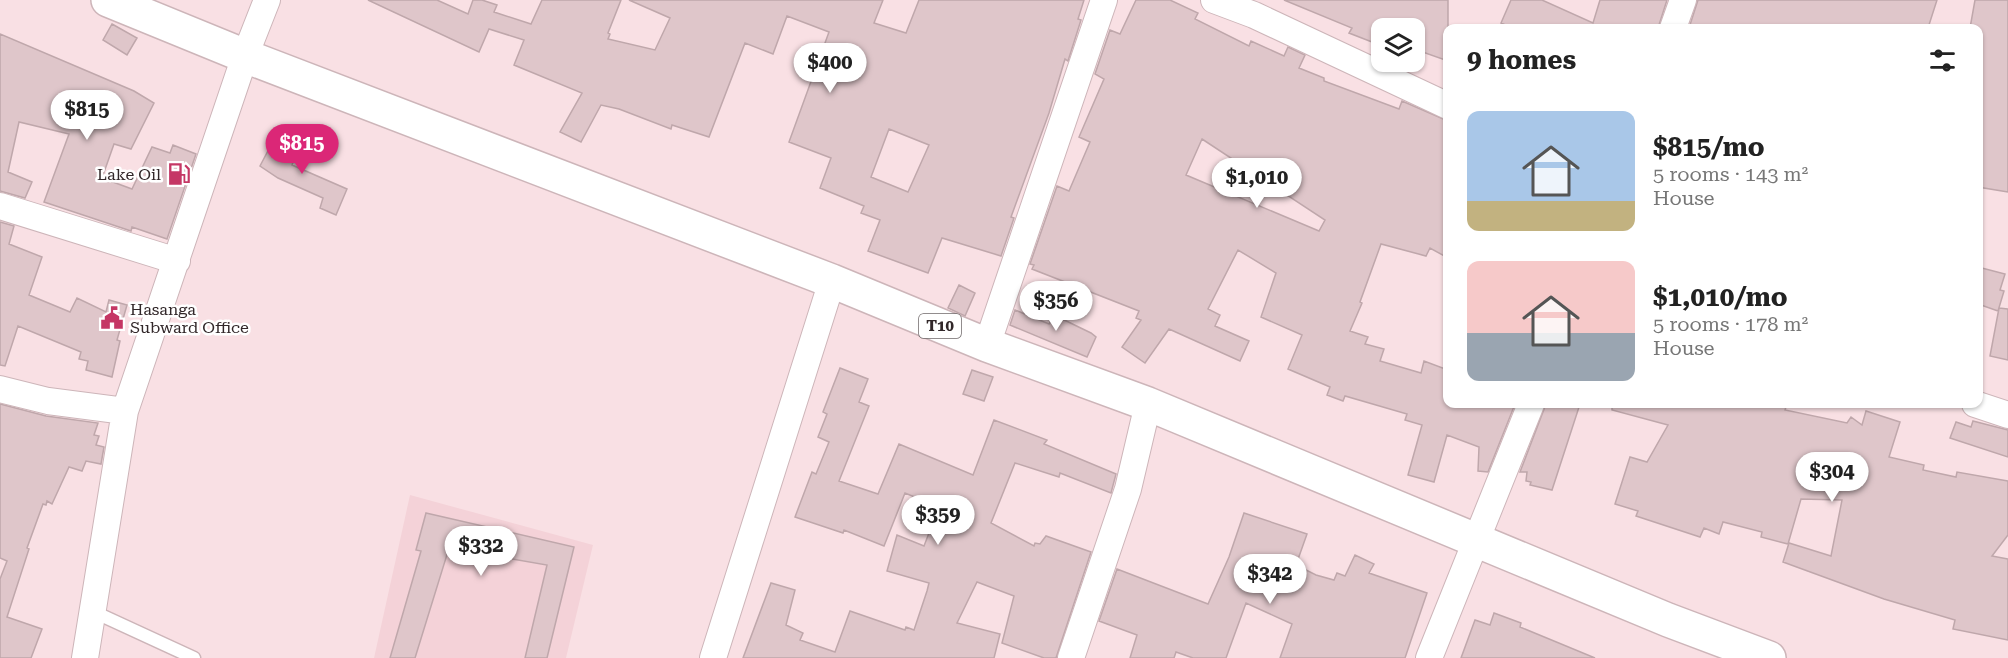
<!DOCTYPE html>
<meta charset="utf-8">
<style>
body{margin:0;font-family:"Roboto Serif",serif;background:#f2f2f2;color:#222;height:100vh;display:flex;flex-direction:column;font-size:22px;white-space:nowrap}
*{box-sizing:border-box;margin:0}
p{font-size:20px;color:#767676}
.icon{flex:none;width:33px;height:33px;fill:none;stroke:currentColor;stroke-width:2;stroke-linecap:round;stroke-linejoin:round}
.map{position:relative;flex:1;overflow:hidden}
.panel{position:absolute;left:1443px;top:24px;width:540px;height:384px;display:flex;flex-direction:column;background:#fff;border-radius:12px;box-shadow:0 2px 4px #0004}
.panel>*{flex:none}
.buttons{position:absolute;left:1371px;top:18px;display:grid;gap:12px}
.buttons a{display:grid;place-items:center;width:54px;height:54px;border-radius:12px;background:#fff;box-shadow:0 2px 4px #0004;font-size:30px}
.price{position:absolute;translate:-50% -51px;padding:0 14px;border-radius:21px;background:#fff;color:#222;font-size:20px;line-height:39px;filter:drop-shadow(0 2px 3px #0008)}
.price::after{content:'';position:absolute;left:50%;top:36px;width:18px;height:14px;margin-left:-9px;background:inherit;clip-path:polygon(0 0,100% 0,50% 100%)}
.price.active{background:#db2777;color:#fff}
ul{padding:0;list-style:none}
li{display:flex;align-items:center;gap:18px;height:150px;padding:0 24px}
li span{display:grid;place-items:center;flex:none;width:168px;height:120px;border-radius:12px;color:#555}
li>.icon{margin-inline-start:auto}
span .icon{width:72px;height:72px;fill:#fffc;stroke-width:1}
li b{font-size:26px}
h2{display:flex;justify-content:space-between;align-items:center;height:72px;padding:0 24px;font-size:26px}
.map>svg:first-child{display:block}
.built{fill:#f4d2d8}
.building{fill:#dfc6ca;stroke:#bfa7ab;stroke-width:1.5;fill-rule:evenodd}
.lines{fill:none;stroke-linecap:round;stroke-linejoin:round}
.service-casing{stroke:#cdb5b9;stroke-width:15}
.minor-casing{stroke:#cdb5b9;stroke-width:28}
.trunk-casing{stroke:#cdb5b9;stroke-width:36}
.service{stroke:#fff;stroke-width:12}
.minor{stroke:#fff;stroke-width:26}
.trunk{stroke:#fff;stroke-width:33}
.labels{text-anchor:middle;stroke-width:5;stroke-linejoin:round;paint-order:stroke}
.shield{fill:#fff;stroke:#6f6869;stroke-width:1.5}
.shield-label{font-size:15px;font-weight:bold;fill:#312729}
.poi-label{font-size:16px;fill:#312729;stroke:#fff;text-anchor:end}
</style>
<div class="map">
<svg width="2008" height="658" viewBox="0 0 2008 658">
<rect width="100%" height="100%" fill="#f9e0e4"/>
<path class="built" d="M 410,495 L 593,545 L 566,658 L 374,658 Z"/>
<path class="building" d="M 368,0 L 437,0 L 468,14 L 473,0 L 482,0 L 497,5 L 494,12 L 531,24 L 542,0 L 621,0 L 608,33 L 610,34 L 608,39 L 655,50 L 670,18 L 629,0 L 883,0 L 874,23 L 906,33 L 919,0 L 1084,0 L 1078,19 L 1081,20 L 1068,61 L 1065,59 L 1049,113 L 1011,217 L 1014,218 L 1001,256 L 942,238 L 928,273 L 868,251 L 880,220 L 861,213 L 864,206 L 820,188 L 831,158 L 789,142 L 829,32 L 787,16 L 773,54 L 745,43 L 709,137 L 672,125 L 671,129 L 619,109 L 601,105 L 581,142 L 560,132 L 582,93 L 514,65 L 524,40 L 489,29 L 479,52 ZM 889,129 L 929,145 L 908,192 L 871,177 Z
M 1136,0 L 1170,0 L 1198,13 L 1195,19 L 1249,46 L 1251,41 L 1284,56 L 1288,47 L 1305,55 L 1299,68 L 1324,78 L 1324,81 L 1399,109 L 1402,101 L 1448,121 L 1448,258 L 1430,248 L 1426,256 L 1381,244 L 1360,302 L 1362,303 L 1350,331 L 1368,337 L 1365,344 L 1384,349 L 1380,361 L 1421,373 L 1424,361 L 1448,370 L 1448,404 L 1515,404 L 1488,472 L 1478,471 L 1479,447 L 1447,435 L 1434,482 L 1408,475 L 1422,425 L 1405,420 L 1407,414 L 1345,396 L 1343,401 L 1327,395 L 1330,387 L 1288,369 L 1302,335 L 1261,317 L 1276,273 L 1238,250 L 1208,309 L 1220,315 L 1215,326 L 1249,341 L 1240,361 L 1169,329 L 1145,363 L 1122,347 L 1141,320 L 1136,318 L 1139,311 L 1032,269 L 1034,265 L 1030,264 L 1057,186 L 1069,191 L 1090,142 L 1079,137 L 1104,79 L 1095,74 L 1110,30 L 1120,34 ZM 1202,139 L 1325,220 L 1319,231 L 1186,175 Z
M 1284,0 L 1448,0 L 1448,61 L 1414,49 L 1414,28 L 1382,28 L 1382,36 L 1375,34 L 1372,42 L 1349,33 L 1352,28 Z
M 1511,0 L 1542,0 L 1593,23 L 1600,0 L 1667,0 L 1658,28 L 1512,28 L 1501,23 Z
M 1698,0 L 1937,0 L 1928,28 L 1689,28 Z
M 1975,0 L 2008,0 L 2008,192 L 1978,187 L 1978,28 L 1970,28 Z
M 112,24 L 137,38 L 127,55 L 103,40 Z
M 0,34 L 134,91 L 154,103 L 131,149 L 114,144 L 102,178 L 132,189 L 152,147 L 170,153 L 173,145 L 196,154 L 167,239 L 132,227 L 131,231 L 44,202 L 69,134 L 19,122 L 8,172 L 32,182 L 25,198 L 0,191 Z
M 286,133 L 302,138 L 292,165 L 347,189 L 336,215 L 320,208 L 323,198 L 278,178 L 260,166 L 270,147 L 279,152 Z
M 0,222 L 14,226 L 9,244 L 42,257 L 29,295 L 70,312 L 77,298 L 106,312 L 109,300 L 127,305 L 117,340 L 120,341 L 112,377 L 86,370 L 88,361 L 79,359 L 81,352 L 18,326 L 5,366 L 0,365 Z
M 1978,267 L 2005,274 L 2000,290 L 2004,291 L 1998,311 L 1978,304 Z
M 959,285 L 975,293 L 965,316 L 948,308 Z
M 1999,308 L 2008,309 L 2008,360 L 1990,356 Z
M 1015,310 L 1049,324 L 1054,315 L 1091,333 L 1096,337 L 1087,357 L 1010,325 Z
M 840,368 L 868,379 L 859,402 L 869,406 L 839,481 L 878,494 L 899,444 L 973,475 L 994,420 L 1047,440 L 1044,444 L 1116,474 L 1111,493 L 1060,473 L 1059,477 L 1015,463 L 991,523 L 1034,546 L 1035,543 L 1040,544 L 1046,536 L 1091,552 L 1056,658 L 1044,658 L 1002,643 L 1014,596 L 977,582 L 957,623 L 1000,634 L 994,658 L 743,658 L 771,583 L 795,590 L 786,625 L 803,633 L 800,640 L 835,652 L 850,611 L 905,630 L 906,627 L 914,630 L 927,591 L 929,583 L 887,571 L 897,535 L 924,546 L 939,507 L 905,493 L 884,546 L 844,530 L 843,533 L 795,517 L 812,472 L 816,474 L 829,442 L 818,437 L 827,414 L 823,412 Z
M 972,370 L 993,377 L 984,401 L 963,394 Z
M 0,404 L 46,416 L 98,423 L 94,435 L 99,436 L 96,445 L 104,447 L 101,464 L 86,461 L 82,471 L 69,467 L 52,504 L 47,501 L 46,505 L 43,504 L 27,548 L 29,549 L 7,617 L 42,629 L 31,658 L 0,658 L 0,579 L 7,561 L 0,558 Z
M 1546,404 L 1580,404 L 1552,490 L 1530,485 L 1531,482 L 1526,481 L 1527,472 L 1520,472 Z
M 1612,404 L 1787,404 L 1785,410 L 1847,423 L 1851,417 L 1862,425 L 1866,411 L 1900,422 L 1889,457 L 1924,465 L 1923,470 L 1956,477 L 1957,472 L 2008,481 L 2008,535 L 1992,556 L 2008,559 L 2008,640 L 1953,629 L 1955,620 L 1884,599 L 1783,562 L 1789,543 L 1831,556 L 1842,500 L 1801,499 L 1788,544 L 1761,537 L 1762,532 L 1723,522 L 1719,534 L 1704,528 L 1700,537 L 1636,516 L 1638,511 L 1615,504 L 1630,457 L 1647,462 L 1668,425 L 1612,410 Z
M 1973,421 L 2008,430 L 2008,457 L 1950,438 L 1956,422 L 1971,427 Z
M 426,513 L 574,547 L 547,658 L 525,658 L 547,565 L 449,548 L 415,658 L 390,658 L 421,551 L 416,550 Z
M 1244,513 L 1307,534 L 1296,565 L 1316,575 L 1334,580 L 1337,573 L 1345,576 L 1355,555 L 1374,564 L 1369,573 L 1427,593 L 1405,658 L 1280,658 L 1292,624 L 1246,603 L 1226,658 L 1193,658 L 1176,652 L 1174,658 L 1130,658 L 1137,635 L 1099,621 L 1117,569 L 1208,604 L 1229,557 Z
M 1494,613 L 1521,623 L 1520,627 L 1595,658 L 1461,658 L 1475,620 L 1490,625 Z"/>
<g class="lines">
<g class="service-casing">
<path id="service" d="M 92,611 L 194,658"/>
</g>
<g class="minor-casing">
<path id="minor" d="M 1214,0 L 1254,15 L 1448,106
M 1673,28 L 1683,0
M 0,206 L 177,261
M 987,345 L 1104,0
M 0,389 L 48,401 L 125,411
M 1975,404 L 2008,415
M 85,658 L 125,411 L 245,56 L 267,0
M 713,658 L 832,281
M 1071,658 L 1128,489 L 1148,404
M 1429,658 L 1531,404"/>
</g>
<g class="trunk-casing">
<path id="trunk" d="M 108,0 L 245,56 L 832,281 L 987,345 L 1148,404 L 1668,620 L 1769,658"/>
</g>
<use href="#service" class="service"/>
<use href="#minor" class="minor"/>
<use href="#trunk" class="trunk"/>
</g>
<defs>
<g id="fuel-bare" transform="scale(1.8)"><path d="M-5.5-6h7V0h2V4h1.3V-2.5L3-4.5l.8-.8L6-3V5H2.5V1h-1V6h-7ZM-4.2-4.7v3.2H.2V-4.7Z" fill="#c53765" stroke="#fff" stroke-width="2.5" paint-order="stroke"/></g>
<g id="civic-bare" transform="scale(1.8)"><path d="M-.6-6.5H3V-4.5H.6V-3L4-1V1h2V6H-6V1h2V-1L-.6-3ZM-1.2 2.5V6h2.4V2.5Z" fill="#c53765" stroke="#fff" stroke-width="2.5" paint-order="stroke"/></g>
</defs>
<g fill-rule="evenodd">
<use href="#fuel-bare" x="179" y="174"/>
<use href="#civic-bare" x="112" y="318"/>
</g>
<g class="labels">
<rect class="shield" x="919" y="314" width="42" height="24" rx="4.5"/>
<g class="shield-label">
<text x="940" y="331">T10</text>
</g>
<g class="poi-label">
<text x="161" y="180">Lake Oil</text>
<text x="130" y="315" text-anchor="start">Hasanga<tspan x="130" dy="18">Subward Office</tspan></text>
</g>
</g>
</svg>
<div class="buttons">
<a><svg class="icon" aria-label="layers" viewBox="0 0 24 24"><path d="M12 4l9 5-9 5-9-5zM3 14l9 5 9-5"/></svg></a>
</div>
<b class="price" style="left:830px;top:94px">$400</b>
<b class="price" style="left:87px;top:141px">$815</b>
<b class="price active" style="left:302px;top:175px">$815</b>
<b class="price" style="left:1257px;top:209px">$1,010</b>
<b class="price" style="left:1056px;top:332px">$356</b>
<b class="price" style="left:1832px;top:503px">$304</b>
<b class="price" style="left:938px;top:546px">$359</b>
<b class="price" style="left:481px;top:577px">$332</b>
<b class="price" style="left:1270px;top:605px">$342</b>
<section class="panel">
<h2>9 homes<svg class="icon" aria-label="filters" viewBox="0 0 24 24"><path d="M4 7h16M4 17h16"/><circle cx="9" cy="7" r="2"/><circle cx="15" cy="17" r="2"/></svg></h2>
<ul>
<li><span style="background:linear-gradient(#a9c7e8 75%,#c2b280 0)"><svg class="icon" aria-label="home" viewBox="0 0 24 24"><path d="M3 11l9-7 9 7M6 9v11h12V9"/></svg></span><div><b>$815/mo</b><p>5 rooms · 143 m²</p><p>House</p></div></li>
<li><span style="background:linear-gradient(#f6c9c9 60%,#9aa5b1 0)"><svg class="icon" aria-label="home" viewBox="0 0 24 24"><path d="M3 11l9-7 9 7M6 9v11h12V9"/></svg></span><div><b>$1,010/mo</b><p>5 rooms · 178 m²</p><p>House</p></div></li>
</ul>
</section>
</div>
